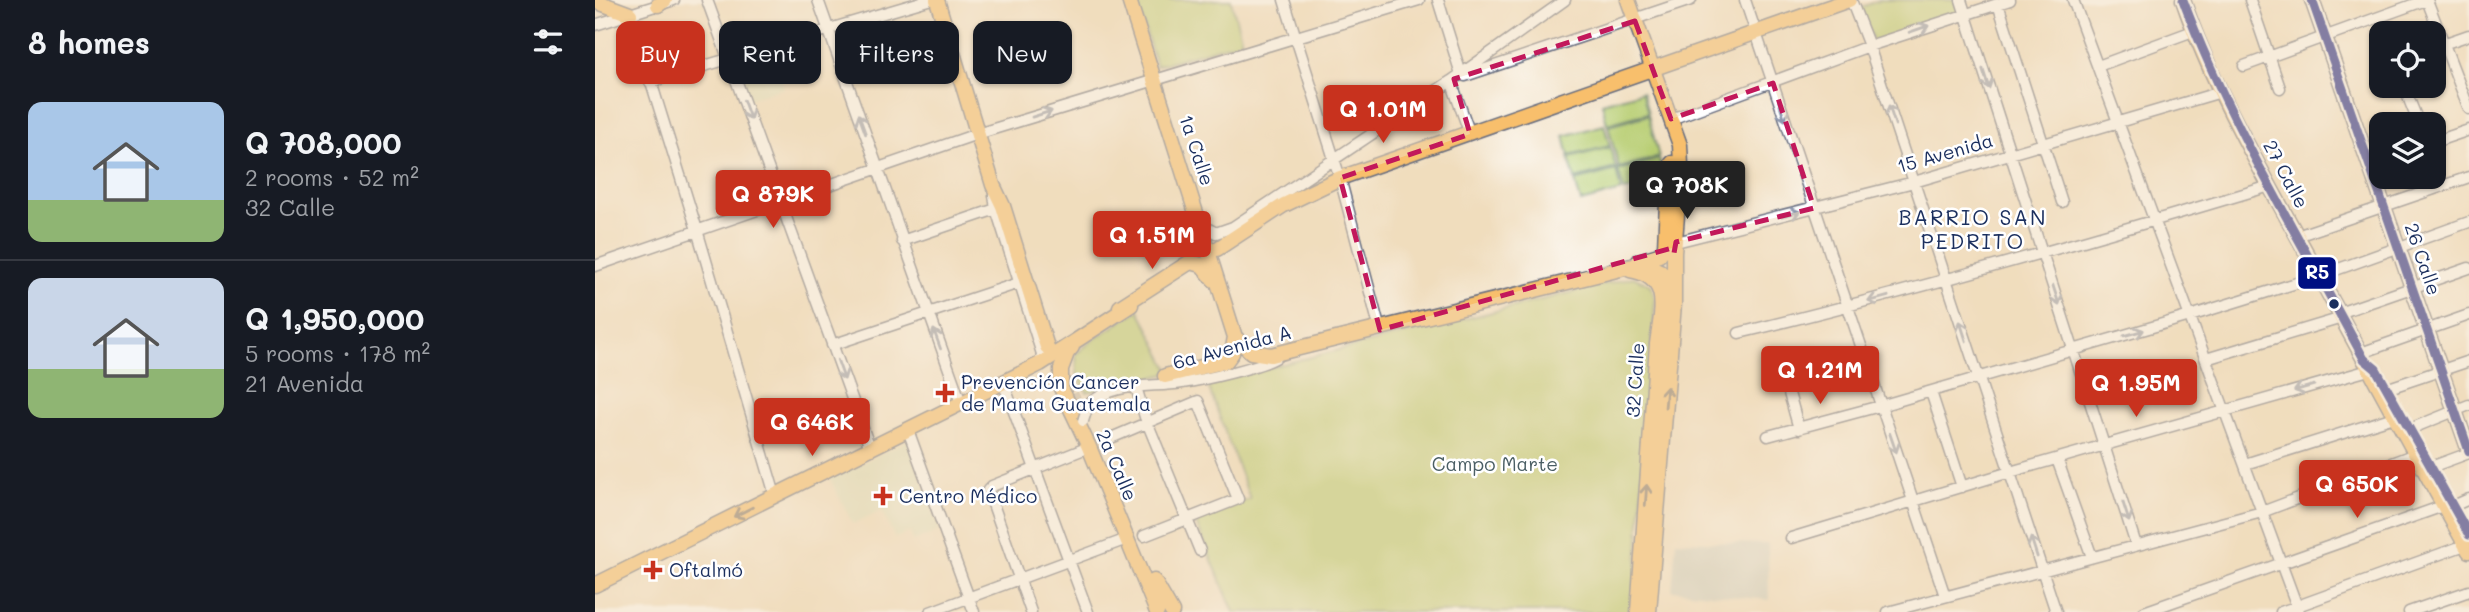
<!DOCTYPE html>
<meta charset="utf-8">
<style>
body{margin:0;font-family:Mali,sans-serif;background:#242831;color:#f1f3f6;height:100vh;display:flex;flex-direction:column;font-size:26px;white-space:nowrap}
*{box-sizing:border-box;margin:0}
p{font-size:23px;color:#9ea1a6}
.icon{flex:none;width:38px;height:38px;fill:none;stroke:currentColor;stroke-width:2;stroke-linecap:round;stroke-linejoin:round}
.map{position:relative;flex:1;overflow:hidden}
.drawer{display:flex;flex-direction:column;background:#171b24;width:595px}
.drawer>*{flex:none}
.banner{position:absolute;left:21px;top:21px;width:665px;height:63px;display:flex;gap:14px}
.tools{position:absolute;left:1774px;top:21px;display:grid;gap:14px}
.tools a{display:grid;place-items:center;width:77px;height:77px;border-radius:14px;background:#171b24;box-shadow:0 2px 5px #0004;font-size:35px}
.price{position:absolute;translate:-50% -60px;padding:0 16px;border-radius:7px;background:#c8321e;color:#fff;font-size:23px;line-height:46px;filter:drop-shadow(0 2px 4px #0008)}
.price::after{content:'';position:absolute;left:50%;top:42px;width:21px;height:16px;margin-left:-10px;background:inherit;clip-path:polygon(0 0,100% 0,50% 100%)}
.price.selected{background:#222;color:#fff}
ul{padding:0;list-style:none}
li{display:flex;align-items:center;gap:21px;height:175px;padding:0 28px}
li+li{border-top:2px solid #363941}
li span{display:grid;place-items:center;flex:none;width:196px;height:140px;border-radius:14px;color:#555}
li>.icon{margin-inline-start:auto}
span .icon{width:84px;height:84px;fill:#fffc;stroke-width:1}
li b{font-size:30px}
h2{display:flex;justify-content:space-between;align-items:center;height:84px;padding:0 28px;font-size:30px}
.pill{padding:0 24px;border-radius:14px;background:#171b24;box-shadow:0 2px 5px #0004;font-size:24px;line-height:63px}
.pill.selected{background:#c8321e;color:#fff}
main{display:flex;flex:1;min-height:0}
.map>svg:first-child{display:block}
.built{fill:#dcdebc}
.industrial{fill:#c2c6b9}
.green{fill:#b7cd71;stroke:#697e68;stroke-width:2}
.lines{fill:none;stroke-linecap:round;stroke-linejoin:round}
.major-tunnel{stroke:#c5baaa;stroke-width:14;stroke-dasharray:14 7;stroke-linecap:butt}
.minor-casing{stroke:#666c7f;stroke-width:13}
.major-casing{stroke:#666c7f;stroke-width:17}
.minor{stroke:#fff;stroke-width:10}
.major{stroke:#f8bf6c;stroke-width:14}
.minor-bridge-casing{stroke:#666c7f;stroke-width:13;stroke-linecap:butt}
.minor-bridge{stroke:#fff;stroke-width:10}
.bus-1-casing{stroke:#fff;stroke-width:14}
.bus-1{stroke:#000f82;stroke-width:9}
.oneway{stroke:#8d97ae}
.oneway2{stroke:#7e7064}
.marked{fill:none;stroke:#c2185b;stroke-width:5;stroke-dasharray:14 9;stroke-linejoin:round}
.bus-dot{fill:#1b2f5e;stroke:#fff;stroke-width:2.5}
.poi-dot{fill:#c8321e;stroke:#fff;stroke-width:2.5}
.labels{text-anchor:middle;stroke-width:5;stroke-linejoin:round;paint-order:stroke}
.street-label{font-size:19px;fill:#1b2f5e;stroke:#fff}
.poi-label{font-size:19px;fill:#1b2f5e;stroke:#fff;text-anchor:start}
.park-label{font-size:19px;fill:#4a5e64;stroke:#fff}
.neighbourhood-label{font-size:21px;letter-spacing:2px;fill:#1b2f5e;stroke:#fff}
.line-badge{stroke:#fff;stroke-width:2.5}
.badge-label{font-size:19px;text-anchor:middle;font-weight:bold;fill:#fff}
</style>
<main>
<section class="drawer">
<h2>8 homes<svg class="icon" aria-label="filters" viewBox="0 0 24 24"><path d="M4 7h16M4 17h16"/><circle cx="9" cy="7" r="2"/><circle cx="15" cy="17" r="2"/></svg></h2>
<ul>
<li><span style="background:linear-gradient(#a9c7e8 70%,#8fb573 0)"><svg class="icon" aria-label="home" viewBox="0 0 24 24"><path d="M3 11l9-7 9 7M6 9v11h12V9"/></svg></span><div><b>Q 708,000</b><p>2 rooms · 52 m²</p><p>32 Calle</p></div></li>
<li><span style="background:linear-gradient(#c9d6e8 65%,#8fb573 0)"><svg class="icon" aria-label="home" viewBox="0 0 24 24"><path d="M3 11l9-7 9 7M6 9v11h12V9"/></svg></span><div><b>Q 1,950,000</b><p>5 rooms · 178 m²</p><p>21 Avenida</p></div></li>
</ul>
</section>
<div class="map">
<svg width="1874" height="612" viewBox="0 0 1874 612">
<rect width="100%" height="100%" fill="#fff"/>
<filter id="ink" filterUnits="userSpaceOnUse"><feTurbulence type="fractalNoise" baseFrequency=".0143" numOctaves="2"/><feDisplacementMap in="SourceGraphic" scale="14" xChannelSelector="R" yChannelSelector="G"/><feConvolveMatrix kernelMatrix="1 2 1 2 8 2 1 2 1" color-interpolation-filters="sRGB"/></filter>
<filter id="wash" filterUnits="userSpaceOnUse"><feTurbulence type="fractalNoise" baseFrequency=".00686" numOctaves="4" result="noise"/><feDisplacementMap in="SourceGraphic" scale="28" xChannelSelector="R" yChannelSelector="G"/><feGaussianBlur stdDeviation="1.57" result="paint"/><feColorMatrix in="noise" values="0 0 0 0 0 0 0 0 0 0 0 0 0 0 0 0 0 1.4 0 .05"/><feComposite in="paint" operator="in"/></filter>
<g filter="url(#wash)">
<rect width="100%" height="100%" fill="#f0ddbd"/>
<path class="built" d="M 178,50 L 189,88 L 147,101 L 135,63 Z
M 313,440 L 345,531 L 318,541 L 315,532 L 300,538 L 286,510 L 258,524 L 235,479 Z"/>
<path class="industrial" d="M 1081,541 L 1173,544 L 1174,600 L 1077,590 Z"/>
<path class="green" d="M 541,0 L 636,0 L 647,41 L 561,66 Z
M 1286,0 L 1360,0 L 1364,12 L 1278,42 L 1266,7 Z
M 1047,92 L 1053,113 L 1012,124 L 1007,103 Z
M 1053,115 L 1064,157 L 1024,168 L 1013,126 Z
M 1009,125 L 1015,146 L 974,156 L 969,136 Z
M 1015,147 L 1021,168 L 980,179 L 974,158 Z
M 1064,159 L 1069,180 L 1029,191 L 1023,170 Z
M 1021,170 L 1026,191 L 986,202 L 980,181 Z
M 1038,277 L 1056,285 L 1060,299 L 1039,612 L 639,612 L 600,521 L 655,499 L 612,383 Z
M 544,310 L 576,373 L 492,392 L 482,374 L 481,354 L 498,340 Z"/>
</g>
<g filter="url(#ink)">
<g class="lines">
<path class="major-tunnel" d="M 467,376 L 490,421"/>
<g class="minor-casing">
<path id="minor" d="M 112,0 L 275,448
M 223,0 L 366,403
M 689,0 L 745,178 L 785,330
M 843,0 L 866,74
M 1150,0 L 1350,596
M 1256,0 L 1274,46 L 1461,612
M 1366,0 L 1541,545
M 1478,0 L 1704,612
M 1655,0 L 1685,88
M 1832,0 L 1874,109
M 1403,4 L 1467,202
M 35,14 L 102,230 L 180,495
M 0,25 L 79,0
M 1848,44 L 1874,35
M 1503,66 L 1598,31
M 1649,66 L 1831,0
M 870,76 L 1096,0
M 856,81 L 875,134
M 55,82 L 333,0
M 1809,87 L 1824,124
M 1076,119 L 1274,46 L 1415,0
M 1839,142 L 1874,130
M 399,195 L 401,209 L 447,354 L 445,364
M 605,222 L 610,227 L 621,233 L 638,227 L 856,81 L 970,0
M 1702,236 L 1874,177
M 307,241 L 401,209
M 1081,242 L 1319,182 L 1626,92
M 0,266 L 382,134 L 824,0
M 1744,313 L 1874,268
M 1144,333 C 1323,290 1499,239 1675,186
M 237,345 L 424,283
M 1766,353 L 1874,315
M 1611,359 L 1747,318
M 408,382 L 493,612
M 1192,386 L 1204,429
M 541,387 L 550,417 L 605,551
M 1791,389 L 1874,361
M 1336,392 L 1367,487
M 493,405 C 518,381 556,388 587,383 C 608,380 666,367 682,357
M 1815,429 L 1874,405
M 313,430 L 379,612
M 1173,436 L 1285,406 L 1595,316 L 1724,276 L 1874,222
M 516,438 L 603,401 L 643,499 L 549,536
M 1824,446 L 1874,535
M 1462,459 L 1497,557
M 1650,464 L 1799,417
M 1836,467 L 1874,453
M 1858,506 L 1874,499
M 1196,538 L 1415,472 L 1774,370
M 335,612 L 532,539
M 436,612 L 393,490 L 397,486 L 494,447
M 1293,612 L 1667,512 L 1820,454
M 1549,612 L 1848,506
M 1686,612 L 1870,545
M 1814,612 L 1874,591"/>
</g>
<g class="major-casing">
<path id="major" d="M 342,0 L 398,185 L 408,206 L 452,347
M 534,0 L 640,337 L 656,352 L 676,355 L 1038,266 C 1068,263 1075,278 1079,304
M 1033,0 L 1085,145 L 1086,165 L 1079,253 L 1079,304 L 1054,612
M 1588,0 C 1617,85 1663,165 1706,243 C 1762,346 1817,449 1874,551
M 1717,0 L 1874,451
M 0,1 L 35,14
M 63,5 L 70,0
M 622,249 L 689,205 L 745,178 L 1254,0
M 1044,261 L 1064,255 L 1070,247 L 1072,201 L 1077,163
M 1035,270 C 1078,277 1066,312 1062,344 L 1043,612
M 525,307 L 595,262 L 607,265 L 619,280
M 477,347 L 472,353 L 466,369 L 466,388 L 494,447 L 562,612
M 570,376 L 631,361 L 637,353 L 640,337
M 559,581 L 577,612
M 0,585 L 445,364 L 536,305"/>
</g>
<use href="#minor" class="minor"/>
<use href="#major" class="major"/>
<g class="minor-bridge-casing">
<path id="minor-bridge" d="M 488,421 L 493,405"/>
</g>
<use href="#minor-bridge" class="minor-bridge"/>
<g class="bus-1-casing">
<path id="bus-1" d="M 1588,0 C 1635,126 1706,240 1769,359 L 1781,369 L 1874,535
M 1717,0 L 1874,451"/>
</g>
<use href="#bus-1" class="bus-1"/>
</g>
<defs><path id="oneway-shaft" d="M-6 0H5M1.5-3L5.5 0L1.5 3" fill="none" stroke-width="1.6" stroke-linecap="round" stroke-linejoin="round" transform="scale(1.75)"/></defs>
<g class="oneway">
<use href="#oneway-shaft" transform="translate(1324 29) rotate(-19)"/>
<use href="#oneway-shaft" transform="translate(1391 79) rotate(72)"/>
<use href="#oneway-shaft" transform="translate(152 110) rotate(70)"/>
<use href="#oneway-shaft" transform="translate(1187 111) rotate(72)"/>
<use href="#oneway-shaft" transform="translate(447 114) rotate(-17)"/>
<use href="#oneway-shaft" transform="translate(1297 115) rotate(-108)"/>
<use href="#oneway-shaft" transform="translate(267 124) rotate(-110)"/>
<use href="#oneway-shaft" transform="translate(1195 214) rotate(-14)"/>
<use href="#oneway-shaft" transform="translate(1461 295) rotate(72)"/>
<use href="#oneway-shaft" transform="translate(1283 299) rotate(165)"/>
<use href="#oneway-shaft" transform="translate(1368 331) rotate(-108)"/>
<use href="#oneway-shaft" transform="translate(1539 333) rotate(-16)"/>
<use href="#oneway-shaft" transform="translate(342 339) rotate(-110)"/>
<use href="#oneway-shaft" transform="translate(246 370) rotate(70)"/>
<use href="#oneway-shaft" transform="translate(1709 388) rotate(164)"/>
<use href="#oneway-shaft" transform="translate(1298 443) rotate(71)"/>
<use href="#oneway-shaft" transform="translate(1531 512) rotate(72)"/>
<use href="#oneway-shaft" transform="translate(1439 547) rotate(-108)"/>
</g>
<g class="oneway2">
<use href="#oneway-shaft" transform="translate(1071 397) rotate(-85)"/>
<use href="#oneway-shaft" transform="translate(1051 495) rotate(-86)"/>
<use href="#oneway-shaft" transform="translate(148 512) rotate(153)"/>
</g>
</g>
<path d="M0 0H1874V612H0ZM 1040,21 L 1076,119 L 1178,83 L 1219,208 L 1081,242 L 1079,253 L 1077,248 L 785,330 L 745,178 L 875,134 L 859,79 Z" fill="#f0ddbd" fill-opacity=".55" fill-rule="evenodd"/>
<path class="marked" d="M 1040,21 L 1076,119 L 1178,83 L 1219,208 L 1081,242 L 1079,253 L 1077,248 L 785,330 L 745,178 L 875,134 L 859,79 Z"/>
<circle class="bus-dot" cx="1739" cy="304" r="6"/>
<g class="poi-dot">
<path d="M346.5 382.5h7v7h7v7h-7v7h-7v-7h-7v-7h7z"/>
<path d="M284.5 485.5h7v7h7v7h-7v7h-7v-7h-7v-7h7z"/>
<path d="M54.5 559.5h7v7h7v7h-7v7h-7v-7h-7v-7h7z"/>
</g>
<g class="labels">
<g class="street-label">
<text transform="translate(602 150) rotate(72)" y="7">1a Calle</text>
<text transform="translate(1350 153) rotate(-16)" y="7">15 Avenida</text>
<text transform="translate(1691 174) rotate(62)" y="7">27 Calle</text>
<text transform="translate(1828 259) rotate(71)" y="7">26 Calle</text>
<text transform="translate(637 347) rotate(-15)" y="7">6a Avenida A</text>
<text transform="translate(1040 380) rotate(-86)" y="7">32 Calle</text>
<text transform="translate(522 465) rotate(67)" y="7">2a Calle</text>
</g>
<g class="poi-label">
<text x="366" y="389">Prevención Cancer<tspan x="366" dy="22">de Mama Guatemala</tspan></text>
<text x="304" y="503">Centro Médico</text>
<text x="74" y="577">Oftalmó</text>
</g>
<g class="park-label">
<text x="900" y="471">Campo Marte</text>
</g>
<g class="neighbourhood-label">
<text x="1378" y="225">BARRIO SAN<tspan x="1378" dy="24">PEDRITO</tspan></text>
</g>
</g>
<rect class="line-badge" x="1702" y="256" width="40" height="34" rx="7" fill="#000f82"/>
<g class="badge-label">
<text x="1722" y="279">R5</text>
</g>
</svg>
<div class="tools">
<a><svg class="icon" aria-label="locate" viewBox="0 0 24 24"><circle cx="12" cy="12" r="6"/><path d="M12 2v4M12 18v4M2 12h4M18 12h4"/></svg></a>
<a><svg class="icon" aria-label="layers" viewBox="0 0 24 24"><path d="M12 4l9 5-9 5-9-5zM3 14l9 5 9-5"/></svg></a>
</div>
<b class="price" style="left:788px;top:145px">Q 1.01M</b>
<b class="price selected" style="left:1092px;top:221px">Q 708K</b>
<b class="price" style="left:178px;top:230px">Q 879K</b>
<b class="price" style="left:557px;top:271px">Q 1.51M</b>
<b class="price" style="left:1225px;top:406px">Q 1.21M</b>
<b class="price" style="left:1541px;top:419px">Q 1.95M</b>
<b class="price" style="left:217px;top:458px">Q 646K</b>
<b class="price" style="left:1762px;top:520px">Q 650K</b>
<div class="banner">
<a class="pill selected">Buy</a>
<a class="pill">Rent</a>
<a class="pill">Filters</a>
<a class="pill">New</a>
</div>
</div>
</main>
